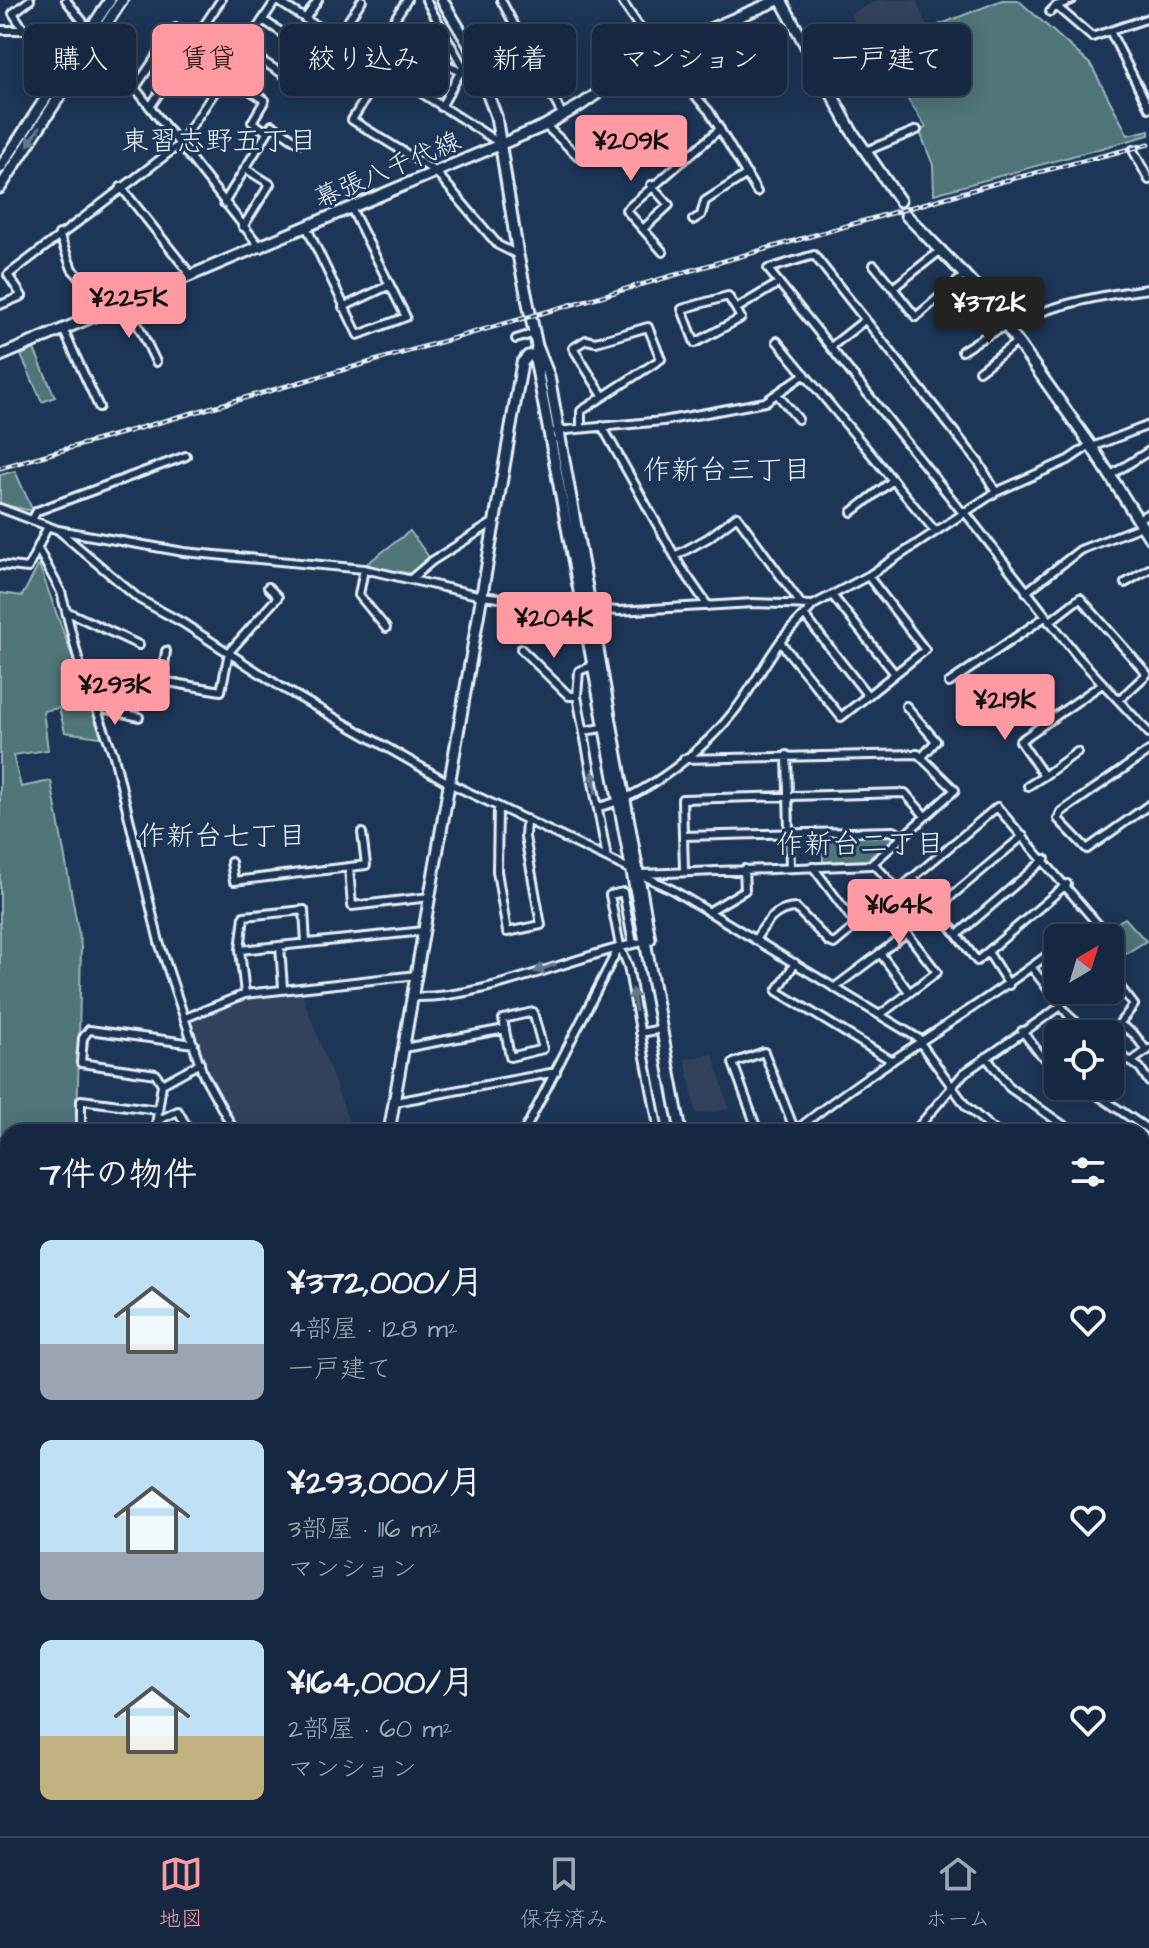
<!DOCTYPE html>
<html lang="ja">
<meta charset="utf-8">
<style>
body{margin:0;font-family:"Architects Daughter","Klee One",sans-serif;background:#23344c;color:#f1f3f6;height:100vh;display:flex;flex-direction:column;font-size:30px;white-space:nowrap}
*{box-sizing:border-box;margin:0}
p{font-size:26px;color:#9ea6b1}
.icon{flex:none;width:44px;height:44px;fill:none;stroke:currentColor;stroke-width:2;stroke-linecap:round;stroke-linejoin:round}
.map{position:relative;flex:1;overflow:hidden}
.drawer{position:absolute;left:0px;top:1124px;width:1150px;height:712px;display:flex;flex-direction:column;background:#162841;border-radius:24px 24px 0 0;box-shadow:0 4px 20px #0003,0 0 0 2px #35445a}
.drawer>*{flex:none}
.top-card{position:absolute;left:24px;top:24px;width:1102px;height:72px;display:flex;gap:16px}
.needle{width:52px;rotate:38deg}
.buttons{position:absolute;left:1044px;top:924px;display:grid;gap:16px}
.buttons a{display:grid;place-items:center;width:80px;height:80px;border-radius:12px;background:#162841;box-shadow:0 4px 20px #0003,0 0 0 2px #35445a;font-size:40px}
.price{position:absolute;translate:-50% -68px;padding:0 18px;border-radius:8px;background:#ff9aa2;color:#111;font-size:26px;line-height:52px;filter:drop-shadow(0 2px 4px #0008)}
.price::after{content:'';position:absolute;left:50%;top:48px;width:24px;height:18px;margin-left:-12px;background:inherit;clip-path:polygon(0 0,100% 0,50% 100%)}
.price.current{background:#222;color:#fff}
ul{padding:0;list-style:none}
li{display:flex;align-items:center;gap:24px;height:200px;padding:0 40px}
li span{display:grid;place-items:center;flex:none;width:224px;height:160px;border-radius:12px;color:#555}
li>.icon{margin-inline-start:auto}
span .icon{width:96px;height:96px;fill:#fffc;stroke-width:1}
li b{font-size:34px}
h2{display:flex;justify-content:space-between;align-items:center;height:96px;padding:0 40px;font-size:34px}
.chip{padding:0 28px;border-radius:12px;background:#162841;box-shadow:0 4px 20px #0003,0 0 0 2px #35445a;font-size:28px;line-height:72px}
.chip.current{background:#ff9aa2;color:#111}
.dock{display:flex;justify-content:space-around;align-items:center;height:112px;border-top:2px solid #35445a;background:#162841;font-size:22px;color:#9ea6b1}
.dock a{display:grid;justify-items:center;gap:4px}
.dock .current{color:#ff9aa2}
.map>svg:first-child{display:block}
.built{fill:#30435c}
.green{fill:#4f7579;stroke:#9cb3b8;stroke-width:2}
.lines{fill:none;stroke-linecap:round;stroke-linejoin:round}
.street-casing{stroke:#e8f1f8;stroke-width:12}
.secondary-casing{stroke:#e8f1f8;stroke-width:15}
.street{stroke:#1d3557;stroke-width:6}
.secondary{stroke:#1d3557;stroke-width:9}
.rail-casing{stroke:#e8f1f8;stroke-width:5}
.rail{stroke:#1d3557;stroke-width:2;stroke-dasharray:6;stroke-linecap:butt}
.oneway{fill:#64778f}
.labels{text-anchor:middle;stroke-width:6;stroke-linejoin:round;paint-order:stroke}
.street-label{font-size:26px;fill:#e8f1f8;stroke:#1d3557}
.neighbourhood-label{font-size:28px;fill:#e8f1f8;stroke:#1d3557}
</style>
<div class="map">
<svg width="1149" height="1836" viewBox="0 0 1149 1836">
<rect width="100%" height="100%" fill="#1d3557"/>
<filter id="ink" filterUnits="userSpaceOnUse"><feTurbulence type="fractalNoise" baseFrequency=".0125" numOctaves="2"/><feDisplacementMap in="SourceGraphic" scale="16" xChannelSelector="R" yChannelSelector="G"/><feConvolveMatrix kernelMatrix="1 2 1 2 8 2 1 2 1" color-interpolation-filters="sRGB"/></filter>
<g filter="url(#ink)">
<path class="built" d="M 878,0 L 916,0 L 927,27 L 871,49 L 850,14 Z
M 867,52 L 888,71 L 837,97 L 825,74 Z
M 300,989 L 353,1132 L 240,1132 L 211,1083 L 189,1021 L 241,999 Z
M 713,1054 L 729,1109 L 696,1114 L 685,1059 Z"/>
<path class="green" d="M 1002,0 L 1018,0 L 1091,65 L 1128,135 L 1149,130 L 1149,135 L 934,194 L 933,165 L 920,132 L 926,127 L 875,50 Z
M 34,349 L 55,397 L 42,402 L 21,355 Z
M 15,471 L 33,511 L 0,504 L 0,475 Z
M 410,531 L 431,560 L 412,574 L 364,566 Z
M 39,565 L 88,700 L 107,738 L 65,732 L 59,708 L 43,711 L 48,750 L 13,755 L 21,787 L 51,781 L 81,946 L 77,1132 L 8,1132 L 8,1267 L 0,1268 L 0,593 L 22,596 Z
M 890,834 L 892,840 L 863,863 L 823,864 L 823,837 Z
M 1125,918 L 1146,941 L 1119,958 L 1110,945 L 1110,938 L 1101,932 Z"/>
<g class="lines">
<g class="street-casing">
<path id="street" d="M 66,0 L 261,248
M 426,0 L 463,67 L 441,107
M 501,0 L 563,116
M 621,0 L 656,52 L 709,111 L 757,192
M 1056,6 L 1092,37 L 1149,18
M 1050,12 L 1056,6 L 1072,0
M 305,19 L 318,0
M 0,30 L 91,30
M 24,30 L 13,13 L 30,0
M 1110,31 L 1149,108
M 336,39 L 362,0
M 243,49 L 283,74 L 302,46 L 263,20
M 368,60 L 407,0
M 383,70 L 352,120 L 436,172 L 498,245 L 518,255
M 226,75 L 265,100 L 252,122 L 267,132
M 404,83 L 425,50 L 461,73
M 135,88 L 176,28 L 195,40
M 150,107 L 221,0
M 545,125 L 580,158 L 586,157
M 1133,150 L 1149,180
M 866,151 L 917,130
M 121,187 L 191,275
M 224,203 L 272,125 L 299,143
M 693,220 L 701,215 L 705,201 L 747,174
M 243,227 L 270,184 L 246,169
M 307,228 L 358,335 L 406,317 L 351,208
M 643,229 L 669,205 L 651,185
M 59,234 L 72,269 L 112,311
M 941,250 L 893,288 L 916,317 L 966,274
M 663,252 L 626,210 L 720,129
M 874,265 L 893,288
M 128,304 L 156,362
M 0,305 L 22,296 L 8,275 L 179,145 L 276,0 L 501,144
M 343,307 L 390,285
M 736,309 L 741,318 L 695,343 L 682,309 L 728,296 L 736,309 L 779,283
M 64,331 L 99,407
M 516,339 L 535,333
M 777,341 L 935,531
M 832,346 L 865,320
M 962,351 C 1017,313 1083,297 1149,289
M 979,371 L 1017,342
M 777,394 L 798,419
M 602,426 L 681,567 L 708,606
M 581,428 L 581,411 L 661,359 L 648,327 L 596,342 L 586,340 L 573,348 L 603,396
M 556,431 L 663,421 L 765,402 L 805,374
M 1092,447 L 1149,425
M 1111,475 L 1149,451
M 0,508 L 58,530 L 139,599 L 183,623 L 281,687 L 449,783 L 671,889 L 921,1040
M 964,511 L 1078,657 L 1149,733
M 852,512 L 893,480
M 962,512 L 768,269 L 814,255 L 979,463 L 996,492
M 33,518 L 37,511 L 186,456
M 1138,519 L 1149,513
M 58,530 L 184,552 L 364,569 L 482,596 L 572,607 L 618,611 L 753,603 L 813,605 L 868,576 L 996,492 L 1068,460 L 1090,445
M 38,549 L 61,592 L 79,662 L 114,756 L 159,942 L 203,1074 L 235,1132
M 675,556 L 708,538 L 737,516 L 801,604
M 0,565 L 28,568 L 48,526
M 364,569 L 359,595 L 386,628
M 412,578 L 432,561 L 494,522
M 1125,583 L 1149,569
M 1026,592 L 1080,550 L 1142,526
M 832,595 L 895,674
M 66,611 L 139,645
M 804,615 L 868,696
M 1049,622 L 1080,598 L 1147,674 L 1119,700
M 780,642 L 841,717 L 925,650 L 868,576
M 521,649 L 569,696 L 577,696
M 166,651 L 162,681 L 221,691 L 229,652 L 278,597 L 268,587
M 592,666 L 579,671 L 577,696 L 607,858
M 949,683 L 1045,617
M 906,706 L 936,741 L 923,756
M 97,707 L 139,717
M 584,731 L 608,727
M 1149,751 L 1061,812 L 1058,819 L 1087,849 L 1149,805
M 1077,752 L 1044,776 L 1020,741 L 1102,684
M 787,755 L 790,868
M 1028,786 L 1044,776
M 498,807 L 497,871 L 507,932 L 541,925 L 525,837 L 526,819
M 598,807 C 645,798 707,747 736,709 C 752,688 765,663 780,642 C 790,628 803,618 813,605
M 683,836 L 894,831 L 903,836
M 231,862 L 234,881 L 366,865 L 362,833
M 873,863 L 900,892
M 813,867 L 857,926
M 349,868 L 352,906 L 430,897
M 684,870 L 682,799 L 905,793 L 925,816
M 642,874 L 871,865 L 955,790 L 918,754 L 684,759
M 915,880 L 977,961 L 1067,884
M 937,908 L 1023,836
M 708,912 L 745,890 L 744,869
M 957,935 L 1045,859
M 1069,938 L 1077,932 L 1082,938
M 755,940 C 765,924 775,908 796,908 L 829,942 L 834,944 L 997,807 L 1101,928
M 633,944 L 623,892 L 610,895 L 620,946 L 628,966 L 659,1132
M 280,946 L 283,988
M 240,950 L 424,931
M 988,952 L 1009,985
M 880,953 L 909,992
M 795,963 L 777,991 L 892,1061
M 1032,968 L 1069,1016 L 1090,1034
M 1110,974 L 1134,1005 L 1119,1024 L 1134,1034 L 1147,1051
M 835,987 L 907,933
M 245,994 L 240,950 L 244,916 L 304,910 L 306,943
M 413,997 C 488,999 570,956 647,941
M 533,1012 L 543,1049 L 510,1057 L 503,1019 Z
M 881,1014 L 937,972 L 885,905
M 185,1018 L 245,994 L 417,975
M 1022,1031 L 1040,1054 L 1058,1068
M 640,1033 L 662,1029
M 919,1041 L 966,1106 L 996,1132
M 404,1048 L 505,1029
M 1110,1048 L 1140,1068 L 1149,1082
M 986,1057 L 1010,1088 L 1073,1132
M 1131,1062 L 1149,1049
M 162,1084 L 156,1074 L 81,1063 L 83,1038 L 89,1030 L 194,1044
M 1084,1086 L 1149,1130
M 395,1102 L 556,1072
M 157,1121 L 178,1111 L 190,1132
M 81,1132 L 81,1100 L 158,1110
M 155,1132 L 162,1084 L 200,1063
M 524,1132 L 619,947
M 758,1132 L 733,1063 L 764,1052 L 795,1131
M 794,1132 C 878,1063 973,1013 1058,947
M 914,1132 L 964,1073 L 1061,1006
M 1142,1145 L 1149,1139
M 1142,1199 L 1149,1196
M 0,1238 L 8,1241
M 0,1288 L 8,1286
M 0,1319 L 8,1318
M 0,1510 L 8,1510
M 1142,1622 L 1149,1618
M 1142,1695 L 1149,1694
M 1142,1738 L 1149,1738
M 346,1828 L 356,1836
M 428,1828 L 431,1836
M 517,1828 L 521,1836
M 636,1828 L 642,1836
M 472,1836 L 488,1828
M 817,1836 L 817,1828"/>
</g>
<g class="secondary-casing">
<path id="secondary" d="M 442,0 L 469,45 L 496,116 L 518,255 L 537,346 L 535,359 L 549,432 L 681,1132
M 781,0 L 851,130 L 900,201
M 0,168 L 110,0
M 0,188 L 122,0
M 906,215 L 984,295 L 1092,447 L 1149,537
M 537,346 L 549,376 L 650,939
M 0,356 L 544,126 L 581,105 L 656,52 L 778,0
M 389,1132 L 522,363 L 528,356 L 536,355
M 1142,1262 L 1149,1260
M 1142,1405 L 1149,1424
M 0,1646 L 8,1641
M 799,1828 L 799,1836"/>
</g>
<use href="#street" class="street"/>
<use href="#secondary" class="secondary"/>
<g class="rail-casing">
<path id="rail" d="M 0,468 L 1000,182 L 1149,144"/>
</g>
<use href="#rail" class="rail"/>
</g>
<defs><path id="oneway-solid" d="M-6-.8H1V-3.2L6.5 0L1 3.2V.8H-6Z" transform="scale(2)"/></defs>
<g class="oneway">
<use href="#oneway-solid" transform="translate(34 136) rotate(123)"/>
<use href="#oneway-solid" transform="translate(594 782) rotate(-100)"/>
<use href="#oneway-solid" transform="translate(545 968) rotate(160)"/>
<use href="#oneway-solid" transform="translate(634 1000) rotate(-100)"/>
</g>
</g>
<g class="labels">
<g class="street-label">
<text transform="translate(387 169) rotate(-23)" y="9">幕張八千代線</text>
</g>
<g class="neighbourhood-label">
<text x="219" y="150">東習志野五丁目</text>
<text x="727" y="479">作新台三丁目</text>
<text x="222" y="845">作新台七丁目</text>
<text x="860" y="853">作新台二丁目</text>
</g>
</g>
</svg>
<div class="buttons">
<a><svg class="needle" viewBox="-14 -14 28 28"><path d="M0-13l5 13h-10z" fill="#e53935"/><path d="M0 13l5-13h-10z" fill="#9ea6b1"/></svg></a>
<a><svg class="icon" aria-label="locate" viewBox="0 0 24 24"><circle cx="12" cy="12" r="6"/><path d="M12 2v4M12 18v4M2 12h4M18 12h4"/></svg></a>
</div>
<b class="price" style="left:631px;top:183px">¥209K</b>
<b class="price" style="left:129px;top:340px">¥225K</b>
<b class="price current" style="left:989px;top:345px">¥372K</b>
<b class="price" style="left:554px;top:660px">¥204K</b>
<b class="price" style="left:115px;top:727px">¥293K</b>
<b class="price" style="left:1005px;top:742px">¥219K</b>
<b class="price" style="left:899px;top:947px">¥164K</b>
<div class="top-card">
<a class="chip">購入</a>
<a class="chip current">賃貸</a>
<a class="chip">絞り込み</a>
<a class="chip">新着</a>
<a class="chip">マンション</a>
<a class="chip">一戸建て</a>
</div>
<section class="drawer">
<h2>7件の物件<svg class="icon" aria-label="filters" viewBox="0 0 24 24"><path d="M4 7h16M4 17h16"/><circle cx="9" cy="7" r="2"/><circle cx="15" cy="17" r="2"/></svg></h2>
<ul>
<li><span style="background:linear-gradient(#bfe0f5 65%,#9aa5b1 0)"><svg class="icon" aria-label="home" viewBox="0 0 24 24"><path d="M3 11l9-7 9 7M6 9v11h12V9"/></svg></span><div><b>¥372,000/月</b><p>4部屋 · 128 m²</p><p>一戸建て</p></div><svg class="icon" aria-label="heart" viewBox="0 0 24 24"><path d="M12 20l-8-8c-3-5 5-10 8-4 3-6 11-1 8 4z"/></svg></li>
<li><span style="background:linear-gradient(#bfe0f5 70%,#9aa5b1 0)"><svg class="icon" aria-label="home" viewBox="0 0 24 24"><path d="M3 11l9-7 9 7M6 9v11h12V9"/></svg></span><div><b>¥293,000/月</b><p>3部屋 · 116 m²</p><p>マンション</p></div><svg class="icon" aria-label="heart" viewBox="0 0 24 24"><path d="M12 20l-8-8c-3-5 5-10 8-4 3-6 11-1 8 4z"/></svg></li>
<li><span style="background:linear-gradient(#bfe0f5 60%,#c2b280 0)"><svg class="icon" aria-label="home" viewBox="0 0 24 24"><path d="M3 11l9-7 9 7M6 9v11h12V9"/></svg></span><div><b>¥164,000/月</b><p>2部屋 · 60 m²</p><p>マンション</p></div><svg class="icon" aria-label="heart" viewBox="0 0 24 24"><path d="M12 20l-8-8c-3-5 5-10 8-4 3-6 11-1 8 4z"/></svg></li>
</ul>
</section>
</div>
<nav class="dock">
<a class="current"><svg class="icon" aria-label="map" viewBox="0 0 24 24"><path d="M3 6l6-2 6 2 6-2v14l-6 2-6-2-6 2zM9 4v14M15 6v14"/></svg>地図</a>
<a><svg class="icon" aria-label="saved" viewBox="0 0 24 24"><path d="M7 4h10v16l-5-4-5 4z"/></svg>保存済み</a>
<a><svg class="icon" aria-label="home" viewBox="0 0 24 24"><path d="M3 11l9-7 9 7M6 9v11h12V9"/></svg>ホーム</a>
</nav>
